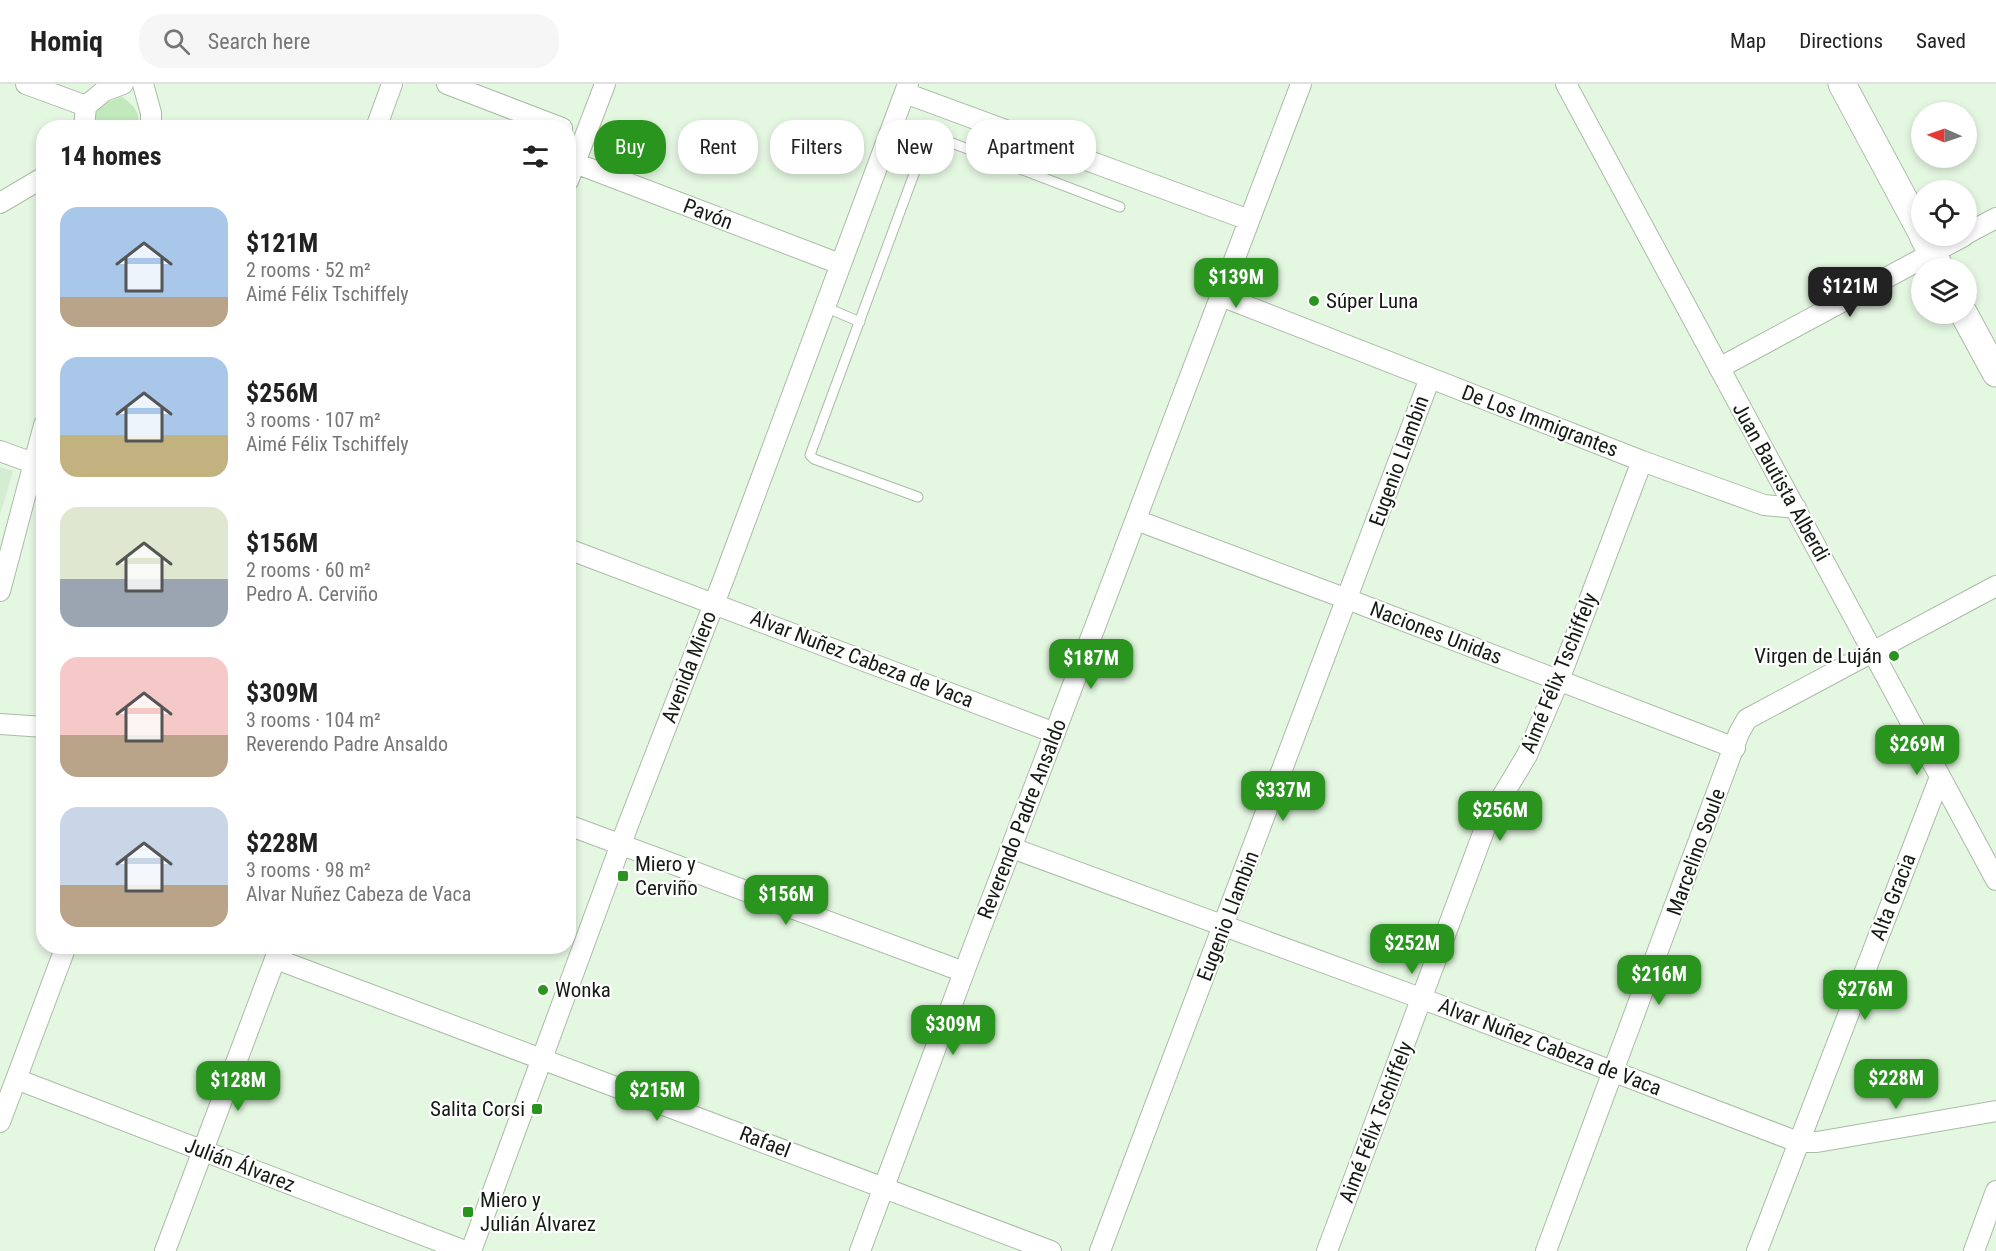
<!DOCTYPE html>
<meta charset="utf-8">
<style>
body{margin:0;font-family:"Roboto Condensed",sans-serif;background:#f6f6f6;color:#222;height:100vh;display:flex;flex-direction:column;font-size:22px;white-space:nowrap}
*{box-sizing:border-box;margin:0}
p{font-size:20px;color:#767676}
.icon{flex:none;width:33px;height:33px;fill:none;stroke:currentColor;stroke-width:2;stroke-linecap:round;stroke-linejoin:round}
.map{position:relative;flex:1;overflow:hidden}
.side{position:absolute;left:36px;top:36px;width:540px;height:834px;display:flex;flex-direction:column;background:#fff;border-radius:24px;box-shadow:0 3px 9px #0003}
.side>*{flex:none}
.guide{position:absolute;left:594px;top:36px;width:570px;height:54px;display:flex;gap:12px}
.needle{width:39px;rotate:272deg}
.controls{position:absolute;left:1911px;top:18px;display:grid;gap:12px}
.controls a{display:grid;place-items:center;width:66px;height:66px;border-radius:50%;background:#fff;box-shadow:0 3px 9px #0003;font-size:30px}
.price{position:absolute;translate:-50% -51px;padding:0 14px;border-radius:12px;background:#2a951e;color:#fff;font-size:20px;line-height:39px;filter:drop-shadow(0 2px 3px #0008)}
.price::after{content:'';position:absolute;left:50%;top:36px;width:18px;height:14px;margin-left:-9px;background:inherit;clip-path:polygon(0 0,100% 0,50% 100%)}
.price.active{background:#222;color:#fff}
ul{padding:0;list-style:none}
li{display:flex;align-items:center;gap:18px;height:150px;padding:0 24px}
li span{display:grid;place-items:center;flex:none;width:168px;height:120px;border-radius:18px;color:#555}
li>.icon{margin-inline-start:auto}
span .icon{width:72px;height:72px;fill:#fffc;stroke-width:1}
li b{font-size:26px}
h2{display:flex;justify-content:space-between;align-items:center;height:72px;padding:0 24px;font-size:26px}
.pill{padding:0 21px;border-radius:24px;background:#fff;box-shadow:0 3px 9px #0003;font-size:21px;line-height:54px}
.pill.active{background:#2a951e;color:#fff}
header{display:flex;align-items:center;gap:36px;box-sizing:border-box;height:84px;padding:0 30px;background:#fff;border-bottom:2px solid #e0e0e0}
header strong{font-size:28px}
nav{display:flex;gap:33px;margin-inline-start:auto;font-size:21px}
.search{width:420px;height:54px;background:#f6f6f6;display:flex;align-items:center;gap:15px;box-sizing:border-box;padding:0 21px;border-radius:24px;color:#767676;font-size:22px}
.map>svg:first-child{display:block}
.built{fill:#d4ecd1}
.green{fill:#c1e9bc}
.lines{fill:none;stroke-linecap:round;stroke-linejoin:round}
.lane-casing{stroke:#aabca7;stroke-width:11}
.street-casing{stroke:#aabca7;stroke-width:22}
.secondary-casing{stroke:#aabca7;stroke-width:29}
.lane{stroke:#fff;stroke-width:9}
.street{stroke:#fff;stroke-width:20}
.secondary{stroke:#fff;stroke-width:27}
.poi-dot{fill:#2a951e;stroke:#fff;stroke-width:2}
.labels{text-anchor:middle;stroke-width:4.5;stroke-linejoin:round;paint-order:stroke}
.street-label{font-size:21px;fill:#141b13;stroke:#fff}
.poi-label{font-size:21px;fill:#141b13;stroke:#fff;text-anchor:start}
</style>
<header>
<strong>Homiq</strong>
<div class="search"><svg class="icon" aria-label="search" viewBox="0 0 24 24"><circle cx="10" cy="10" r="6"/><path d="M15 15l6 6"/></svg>Search here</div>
<nav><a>Map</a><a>Directions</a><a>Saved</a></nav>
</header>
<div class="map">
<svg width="1996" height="1167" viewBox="0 0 1996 1167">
<rect width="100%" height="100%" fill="#e4f7e1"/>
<path class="built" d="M 0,383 L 13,387 L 0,431 Z"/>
<path class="green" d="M 122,13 C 135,22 139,28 139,43 L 92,43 C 91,25 107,17 122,13 Z"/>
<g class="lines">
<g class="lane-casing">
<path id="lane" d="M 825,223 L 860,238
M 918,413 L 814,375 L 810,371 L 924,63 L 931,55 L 939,54 L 1120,123"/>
</g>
<g class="street-casing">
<path id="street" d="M 26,0 L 86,22
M 143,0 L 151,29 L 151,44
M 447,0 L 562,44
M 1566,0 L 1996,796
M 905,9 L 1249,136
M 86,22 L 104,7 L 123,0
M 84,44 L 86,22
M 376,44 L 392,0
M 575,79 L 840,180
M 568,97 L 605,0
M 0,119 L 44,93
M 1966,150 L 1996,134
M 1221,212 L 1642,377 L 1764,421 L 1796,424
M 1719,284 L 1964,152
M 0,367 L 44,383
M 1136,436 L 1347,515 L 1735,664
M 568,465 L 1055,649
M 0,507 L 44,341
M 0,640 L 44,643
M 568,741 L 964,888
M 1012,764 L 1423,915 L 1798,1058 L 1817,1058 L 1996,1027
M 276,875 L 1051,1167
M 16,995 L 465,1167
M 0,1038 L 66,862
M 165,1167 L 280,862
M 471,1167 L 628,741 L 724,494 L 908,0
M 860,1167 L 964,888 L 1301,0
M 1100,1167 L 1430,294
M 1327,1167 L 1488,736 L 1527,671 L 1559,596 L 1642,377
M 1546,1167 L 1739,649 L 1747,635 L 1996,502
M 1757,1167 L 1940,693
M 1974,1167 L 1996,1107"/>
</g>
<g class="secondary-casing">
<path id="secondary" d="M 1842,0 L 1922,149
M 1923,152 L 1940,184
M 1964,230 L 1996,289"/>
</g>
<use href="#lane" class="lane"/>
<use href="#street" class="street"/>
<use href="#secondary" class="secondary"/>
</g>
<g class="poi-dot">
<circle cx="1314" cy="217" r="6"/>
<circle cx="1894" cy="572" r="6"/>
<rect x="617" y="786" width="12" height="12" rx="3"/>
<circle cx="543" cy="906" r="6"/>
<rect x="531" y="1019" width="12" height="12" rx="3"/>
<rect x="462" y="1122" width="12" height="12" rx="3"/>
</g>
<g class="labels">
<g class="street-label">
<text transform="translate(708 130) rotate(21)" y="7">Pavón</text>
<text transform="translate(1540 337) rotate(21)" y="7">De Los Immigrantes</text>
<text transform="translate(1399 377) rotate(-70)" y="7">Eugenio Llambin</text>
<text transform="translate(1781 398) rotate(61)" y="7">Juan Bautista Alberdi</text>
<text transform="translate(1436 549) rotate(21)" y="7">Naciones Unidas</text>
<text transform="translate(862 575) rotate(21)" y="7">Alvar Nuñez Cabeza de Vaca</text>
<text transform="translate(689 583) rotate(-69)" y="7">Avenida Miero</text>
<text transform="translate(1559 589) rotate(-68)" y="7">Aimé Félix Tschiffely</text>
<text transform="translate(1022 735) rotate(-69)" y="7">Reverendo Padre Ansaldo</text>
<text transform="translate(1696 768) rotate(-70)" y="7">Marcelino Soule</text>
<text transform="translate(1893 813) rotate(-69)" y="7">Alta Gracia</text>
<text transform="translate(1228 832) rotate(-69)" y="7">Eugenio Llambin</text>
<text transform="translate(1550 963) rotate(21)" y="7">Alvar Nuñez Cabeza de Vaca</text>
<text transform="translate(1376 1038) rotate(-69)" y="7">Aimé Félix Tschiffely</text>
<text transform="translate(765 1058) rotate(21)" y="7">Rafael</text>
<text transform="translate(240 1081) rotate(21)" y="7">Julián Álvarez</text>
</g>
<g class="poi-label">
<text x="1326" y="224">Súper Luna</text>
<text x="1882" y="579" text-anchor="end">Virgen de Luján</text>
<text x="635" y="787">Miero y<tspan x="635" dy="24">Cerviño</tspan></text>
<text x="555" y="913">Wonka</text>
<text x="525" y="1032" text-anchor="end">Salita Corsi</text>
<text x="480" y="1123">Miero y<tspan x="480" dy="24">Julián Álvarez</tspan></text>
</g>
</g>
</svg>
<div class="controls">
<a><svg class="needle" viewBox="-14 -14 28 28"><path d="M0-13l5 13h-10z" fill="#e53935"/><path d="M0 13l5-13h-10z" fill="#767676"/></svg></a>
<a><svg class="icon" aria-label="locate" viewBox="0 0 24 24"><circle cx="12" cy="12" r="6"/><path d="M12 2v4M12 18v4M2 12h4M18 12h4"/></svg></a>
<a><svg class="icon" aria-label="layers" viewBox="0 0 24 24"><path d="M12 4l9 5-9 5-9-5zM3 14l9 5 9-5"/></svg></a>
</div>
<b class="price" style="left:1236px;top:225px">$139M</b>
<b class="price active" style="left:1850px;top:234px">$121M</b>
<b class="price" style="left:1091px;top:606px">$187M</b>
<b class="price" style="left:1917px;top:692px">$269M</b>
<b class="price" style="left:1283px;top:738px">$337M</b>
<b class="price" style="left:1500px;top:758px">$256M</b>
<b class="price" style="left:786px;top:842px">$156M</b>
<b class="price" style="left:1412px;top:891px">$252M</b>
<b class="price" style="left:1659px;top:922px">$216M</b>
<b class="price" style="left:1865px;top:937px">$276M</b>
<b class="price" style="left:953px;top:972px">$309M</b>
<b class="price" style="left:1896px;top:1026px">$228M</b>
<b class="price" style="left:238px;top:1028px">$128M</b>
<b class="price" style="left:657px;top:1038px">$215M</b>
<div class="guide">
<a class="pill active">Buy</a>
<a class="pill">Rent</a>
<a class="pill">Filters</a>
<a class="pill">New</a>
<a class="pill">Apartment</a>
</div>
<section class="side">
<h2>14 homes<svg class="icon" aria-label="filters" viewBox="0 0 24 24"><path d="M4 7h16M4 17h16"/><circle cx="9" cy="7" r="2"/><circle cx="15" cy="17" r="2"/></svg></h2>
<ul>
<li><span style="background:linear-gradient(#a9c7e8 75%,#b9a48a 0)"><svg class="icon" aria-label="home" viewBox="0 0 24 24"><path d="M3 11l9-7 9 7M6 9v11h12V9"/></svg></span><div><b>$121M</b><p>2 rooms · 52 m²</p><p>Aimé Félix Tschiffely</p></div></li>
<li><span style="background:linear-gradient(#a9c7e8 65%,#c2b280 0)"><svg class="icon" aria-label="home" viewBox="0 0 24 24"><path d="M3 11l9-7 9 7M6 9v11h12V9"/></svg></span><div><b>$256M</b><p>3 rooms · 107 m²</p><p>Aimé Félix Tschiffely</p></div></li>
<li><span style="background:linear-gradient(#dfe7d0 60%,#9aa5b1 0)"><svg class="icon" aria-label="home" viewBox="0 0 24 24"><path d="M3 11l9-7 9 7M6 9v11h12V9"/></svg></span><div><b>$156M</b><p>2 rooms · 60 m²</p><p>Pedro A. Cerviño</p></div></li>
<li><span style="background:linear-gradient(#f6c9c9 65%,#b9a48a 0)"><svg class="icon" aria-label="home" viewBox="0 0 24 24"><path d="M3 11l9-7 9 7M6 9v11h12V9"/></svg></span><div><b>$309M</b><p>3 rooms · 104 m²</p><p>Reverendo Padre Ansaldo</p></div></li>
<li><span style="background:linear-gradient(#c9d6e8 65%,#b9a48a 0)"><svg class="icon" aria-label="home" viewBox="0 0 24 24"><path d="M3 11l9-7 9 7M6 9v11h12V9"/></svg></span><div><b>$228M</b><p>3 rooms · 98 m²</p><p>Alvar Nuñez Cabeza de Vaca</p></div></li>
</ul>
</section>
</div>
